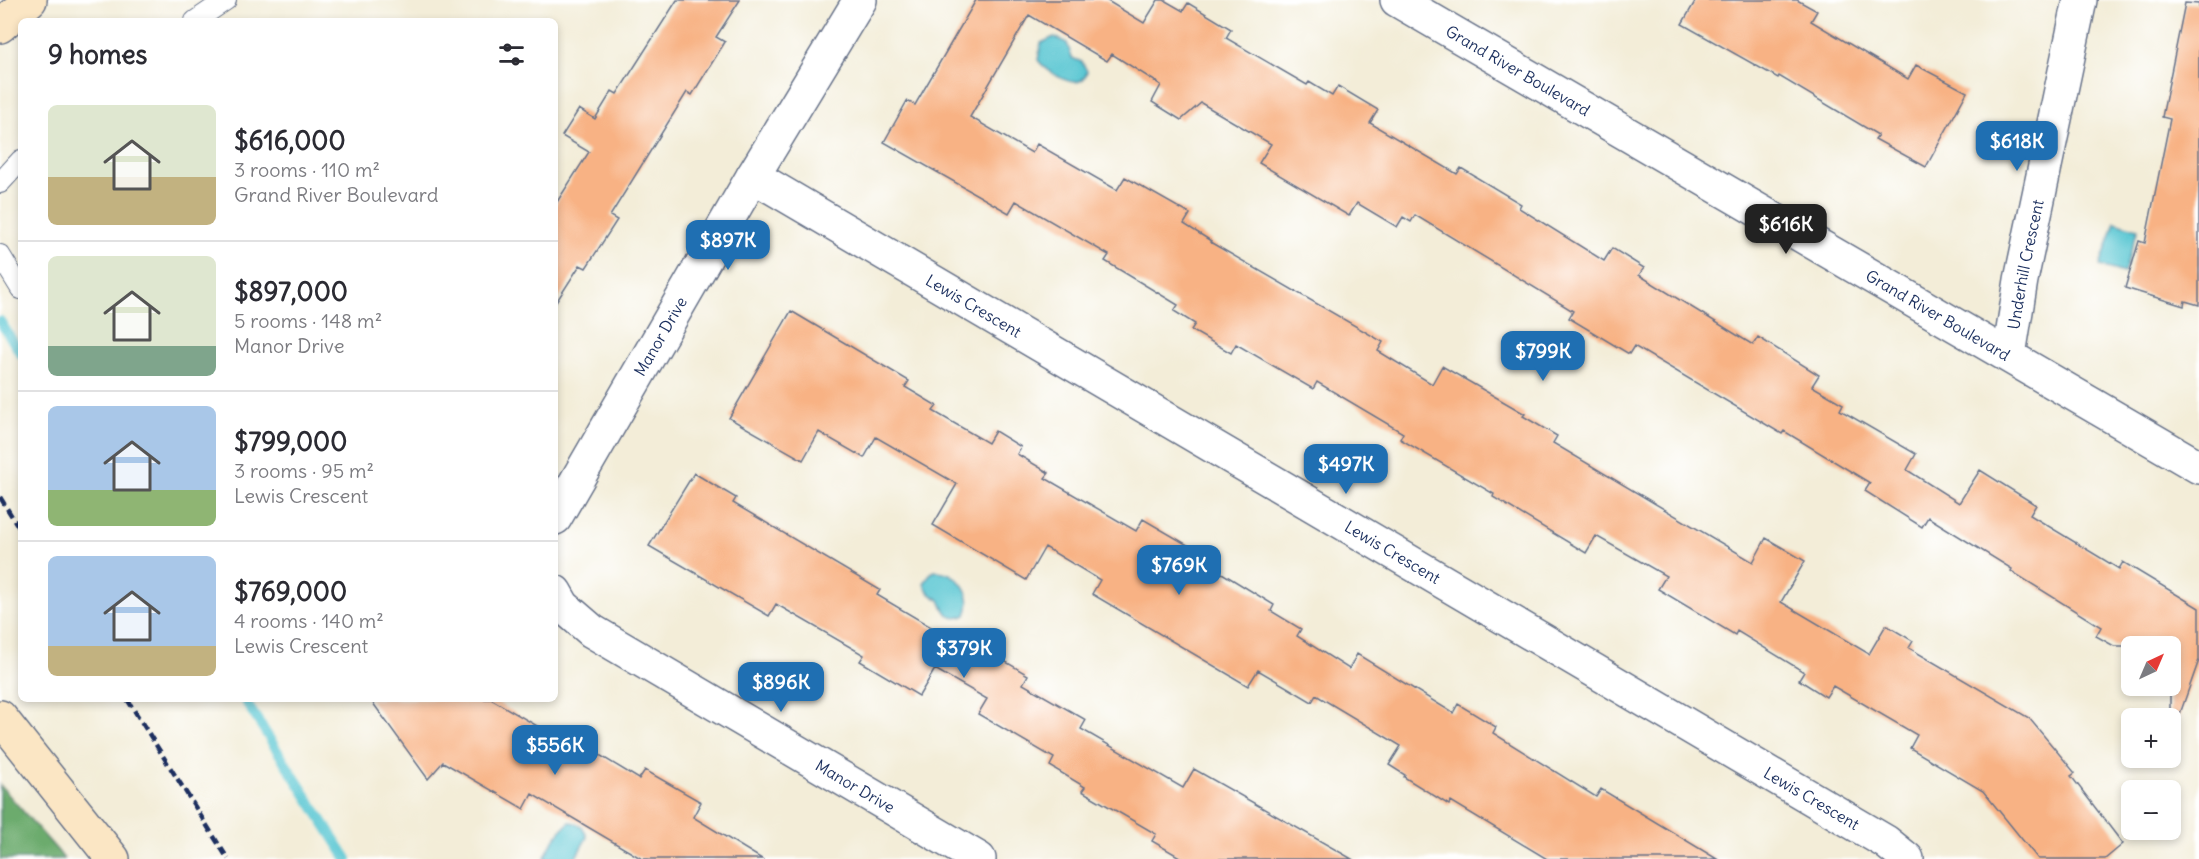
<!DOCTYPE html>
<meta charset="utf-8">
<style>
body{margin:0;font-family:Delius,sans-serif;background:#f7f7f7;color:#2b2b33;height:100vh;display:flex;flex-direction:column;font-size:22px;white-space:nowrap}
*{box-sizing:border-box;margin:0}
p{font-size:20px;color:#7c7c81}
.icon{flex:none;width:33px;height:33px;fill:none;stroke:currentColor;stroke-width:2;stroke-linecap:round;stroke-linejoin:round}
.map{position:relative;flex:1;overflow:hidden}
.side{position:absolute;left:18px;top:18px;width:540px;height:684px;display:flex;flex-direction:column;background:#fff;border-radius:9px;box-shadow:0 3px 9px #0003}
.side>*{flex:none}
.needle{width:39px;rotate:44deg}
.buttons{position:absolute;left:2121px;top:636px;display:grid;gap:12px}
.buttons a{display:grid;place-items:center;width:60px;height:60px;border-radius:9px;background:#fff;box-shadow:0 3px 9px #0003;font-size:30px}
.price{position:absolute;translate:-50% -51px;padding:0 14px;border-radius:12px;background:#1f6fb2;color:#fff;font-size:20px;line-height:39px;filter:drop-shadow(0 2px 3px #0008)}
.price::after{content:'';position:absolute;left:50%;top:36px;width:18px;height:14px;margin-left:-9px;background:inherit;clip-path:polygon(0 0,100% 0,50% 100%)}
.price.selected{background:#222;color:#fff}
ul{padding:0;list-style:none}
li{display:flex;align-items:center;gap:18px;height:150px;padding:0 30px}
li+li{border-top:2px solid #e1e1e2}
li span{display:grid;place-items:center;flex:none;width:168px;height:120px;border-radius:9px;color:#555}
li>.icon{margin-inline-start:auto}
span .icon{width:72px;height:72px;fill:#fffc;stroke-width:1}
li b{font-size:26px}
h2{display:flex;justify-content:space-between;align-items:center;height:72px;padding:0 30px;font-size:26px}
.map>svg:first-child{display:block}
.forest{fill:#6cab6d;stroke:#446d66;stroke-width:1.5}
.water{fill:#5bc7d3;stroke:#3b7b98;stroke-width:1.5}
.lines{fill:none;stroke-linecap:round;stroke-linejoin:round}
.stream{stroke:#5bc7d3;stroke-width:10}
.building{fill:#f8b284}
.lane-casing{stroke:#677289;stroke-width:22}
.street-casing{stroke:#677289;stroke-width:36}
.secondary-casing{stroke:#677289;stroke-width:36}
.lane{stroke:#fff;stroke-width:20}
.street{stroke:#fff;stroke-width:33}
.secondary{stroke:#fbe6c4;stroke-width:33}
.rail{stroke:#1b2f5e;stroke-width:4.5;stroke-dasharray:9 4.5;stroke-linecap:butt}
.labels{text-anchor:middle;stroke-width:4.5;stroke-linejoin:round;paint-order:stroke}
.street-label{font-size:16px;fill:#1b2f5e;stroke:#fff}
</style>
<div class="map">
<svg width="2199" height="859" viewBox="0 0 2199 859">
<rect width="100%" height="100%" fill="#fff"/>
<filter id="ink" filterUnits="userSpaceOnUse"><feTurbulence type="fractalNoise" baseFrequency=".0167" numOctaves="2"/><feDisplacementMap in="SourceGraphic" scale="12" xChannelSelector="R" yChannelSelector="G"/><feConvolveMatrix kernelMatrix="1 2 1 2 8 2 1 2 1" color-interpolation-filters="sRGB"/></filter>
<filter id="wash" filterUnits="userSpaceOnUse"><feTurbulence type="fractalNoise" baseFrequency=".008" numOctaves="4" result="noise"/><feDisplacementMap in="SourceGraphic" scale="24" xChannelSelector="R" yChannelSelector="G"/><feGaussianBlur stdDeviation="1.35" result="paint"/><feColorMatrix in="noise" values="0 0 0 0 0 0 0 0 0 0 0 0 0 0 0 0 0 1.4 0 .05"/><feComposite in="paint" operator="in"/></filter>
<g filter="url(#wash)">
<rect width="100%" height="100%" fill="#f3edd8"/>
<path class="forest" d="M 0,785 L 57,850 L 64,859 L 0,859 Z"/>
<path class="water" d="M 1054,37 L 1067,43 L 1072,58 L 1082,62 L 1087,71 C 1082,96 1047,72 1038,60 L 1041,43 Z
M 2115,222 L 2138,229 L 2124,273 L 2100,266 Z
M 935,571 C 958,571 975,594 966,615 C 951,623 945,613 940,600 C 932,596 928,593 924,584 C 927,578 929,573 935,571 Z
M 570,822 C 580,823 583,827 587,837 L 575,859 L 544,859 C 550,845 557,832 570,822 Z"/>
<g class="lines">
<path class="stream" d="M 0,321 L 21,354
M 244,699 L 347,859"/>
</g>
<g id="blocks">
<path class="building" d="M 677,0 L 740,0 L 716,37 L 725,42 L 692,95 L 687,92 L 610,216 L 617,220 L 586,268 L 580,265 L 555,304 L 555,205 L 589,152 L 562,136 L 579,109 L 595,119 L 612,91 L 617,94 Z
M 976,0 L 1106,0 L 1144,23 L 1158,0 L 1164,0 L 1183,11 L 1188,3 L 1231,29 L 1226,38 L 1307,85 L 1309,82 L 1332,96 L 1338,86 L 1378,110 L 1370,123 L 1457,174 L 1461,168 L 1521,204 L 1519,208 L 1604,261 L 1612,248 L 1644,268 L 1639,275 L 1753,345 L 1758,337 L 1819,375 L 1812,386 L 1843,404 L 1840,410 L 1916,454 L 1907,470 L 1959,503 L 1980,470 L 2036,505 L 2030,515 L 2119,569 L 2123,562 L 2199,608 L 2199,660 L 2175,728 L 2170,727 L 2170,646 L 2114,646 L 2096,636 L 2101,627 L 2011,571 L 2012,569 L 1928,517 L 1922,527 L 1865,491 L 1870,483 L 1784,431 L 1782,434 L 1634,346 L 1629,354 L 1569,318 L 1573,311 L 1415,215 L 1411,222 L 1403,217 L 1397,227 L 1357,203 L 1349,216 L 1259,163 L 1271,144 L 1201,103 L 1181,120 L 1152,102 L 1161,85 L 1112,54 L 1107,61 L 1029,15 L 970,117 L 1032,153 L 1037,144 L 1117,190 L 1125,177 L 1190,214 L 1184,224 L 1211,241 L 1210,242 L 1383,342 L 1378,351 L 1432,384 L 1442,366 L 1525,414 L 1523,416 L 1557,436 L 1553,443 L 1753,562 L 1766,538 L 1805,561 L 1781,602 L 1869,654 L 1886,625 L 1913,641 L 1909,648 L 2029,718 L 2075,773 L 2071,776 L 2123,844 L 2105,859 L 2038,859 L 1983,791 L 1910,748 L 1917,735 L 1833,686 L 1826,697 L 1799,680 L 1804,672 L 1737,631 L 1735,635 L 1658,589 L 1666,576 L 1596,536 L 1586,553 L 1493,497 L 1494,494 L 1400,439 L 1403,433 L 1317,382 L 1313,389 L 1236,344 L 1231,353 L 1191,330 L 1195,324 L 1174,311 L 1178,305 L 1105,261 L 1109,255 L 1016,201 L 1009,213 L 884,142 L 907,101 L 915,105 Z
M 1696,0 L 1797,0 L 1817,11 L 1811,21 L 1908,79 L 1916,65 L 1967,92 L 1926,167 L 1875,139 L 1878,135 L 1779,76 L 1778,78 L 1682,24 Z
M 2185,3 L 2199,4 L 2199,305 L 2185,301 L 2184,306 L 2125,288 L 2139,241 L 2145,243 L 2170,119 L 2162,117 Z
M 791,311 L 909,381 L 905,387 L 937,406 L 933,411 L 988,443 L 995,431 L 1021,447 L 1017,454 L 1049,473 L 1045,478 L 1136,531 L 1143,519 L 1203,554 L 1199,559 L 1274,605 L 1271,611 L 1301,629 L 1297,636 L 1349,669 L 1357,654 L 1453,713 L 1458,704 L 1496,727 L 1493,733 L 1596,797 L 1601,789 L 1717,859 L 1547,859 L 1451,801 L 1449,805 L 1404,777 L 1405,775 L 1389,765 L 1401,746 L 1316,695 L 1312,702 L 1258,670 L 1248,686 L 1092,594 L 1100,580 L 1045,547 L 1026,580 L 933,525 L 957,484 L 876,437 L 864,458 L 819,432 L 803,460 L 729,418 Z
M 694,473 L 736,498 L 733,503 L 880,590 L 877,595 L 968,649 L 972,642 L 1028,675 L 1023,684 L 1086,720 L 1081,729 L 1183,788 L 1194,769 L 1352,859 L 1183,859 L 1152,841 L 1156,834 L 1082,791 L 1085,787 L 1050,766 L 1054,758 L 978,714 L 987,699 L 935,669 L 919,696 L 860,661 L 864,655 L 776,604 L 769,616 L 649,546 Z
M 370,699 L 491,699 L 561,740 L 565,734 L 639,779 L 645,770 L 701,802 L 693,817 L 762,859 L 642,859 L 532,794 L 524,809 L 443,762 L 428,779 Z"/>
</g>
</g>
<g filter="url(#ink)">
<use href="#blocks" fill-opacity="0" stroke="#677289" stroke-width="1.5"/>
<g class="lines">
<g class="lane-casing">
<path id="lane" d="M 195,21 L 226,0
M 0,183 L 21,160
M 0,255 L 21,289"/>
</g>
<g class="street-casing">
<g id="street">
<path id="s1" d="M 1397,0 L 2199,467"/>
<path id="s2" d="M 753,176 L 1886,842 L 1907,859"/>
<path id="s3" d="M 2009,355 L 2021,280 L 2080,0"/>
<path id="s4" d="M 555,518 L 753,176 L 860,0"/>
<path id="s5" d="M 555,592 L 563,606 L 592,631 L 979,859"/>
</g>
</g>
<g class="secondary-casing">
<path id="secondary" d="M 0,26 L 30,0
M 0,717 L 113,859"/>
</g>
<use href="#lane" class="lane"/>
<use href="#street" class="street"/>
<use href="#secondary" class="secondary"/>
<path class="rail" d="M 0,497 L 21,531
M 127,699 L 228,859"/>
</g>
</g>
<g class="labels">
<g class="street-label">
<text dy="6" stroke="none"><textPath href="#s1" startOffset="140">Grand River Boulevard</textPath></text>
<text dy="6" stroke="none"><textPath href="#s3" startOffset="92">Underhill Crescent</textPath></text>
<text dy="6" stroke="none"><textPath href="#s2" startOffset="256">Lewis Crescent</textPath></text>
<text dy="6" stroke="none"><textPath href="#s1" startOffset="626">Grand River Boulevard</textPath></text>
<text dy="6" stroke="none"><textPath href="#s4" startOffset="210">Manor Drive</textPath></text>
<text dy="6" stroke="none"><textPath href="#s2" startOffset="742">Lewis Crescent</textPath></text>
<text dy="6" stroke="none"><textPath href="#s5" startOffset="360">Manor Drive</textPath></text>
<text dy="6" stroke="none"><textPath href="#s2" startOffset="1228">Lewis Crescent</textPath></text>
</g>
</g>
</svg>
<div class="buttons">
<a><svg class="needle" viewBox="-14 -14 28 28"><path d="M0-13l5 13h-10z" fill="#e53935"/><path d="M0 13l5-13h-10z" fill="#7c7c81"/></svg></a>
<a>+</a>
<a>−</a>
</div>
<b class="price" style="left:2017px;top:172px">$618K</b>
<b class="price selected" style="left:1786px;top:255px">$616K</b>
<b class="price" style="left:728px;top:271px">$897K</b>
<b class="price" style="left:1543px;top:382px">$799K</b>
<b class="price" style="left:1346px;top:495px">$497K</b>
<b class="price" style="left:1179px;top:596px">$769K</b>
<b class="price" style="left:964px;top:679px">$379K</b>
<b class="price" style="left:781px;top:713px">$896K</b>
<b class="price" style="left:555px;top:776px">$556K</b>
<section class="side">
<h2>9 homes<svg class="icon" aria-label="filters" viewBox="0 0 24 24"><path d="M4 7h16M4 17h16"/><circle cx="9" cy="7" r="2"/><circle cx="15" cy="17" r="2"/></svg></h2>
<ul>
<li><span style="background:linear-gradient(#dfe7d0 60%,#c2b280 0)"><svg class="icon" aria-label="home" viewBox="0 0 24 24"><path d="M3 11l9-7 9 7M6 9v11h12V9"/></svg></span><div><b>$616,000</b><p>3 rooms · 110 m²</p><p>Grand River Boulevard</p></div></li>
<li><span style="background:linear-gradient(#dfe7d0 75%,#7fa58c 0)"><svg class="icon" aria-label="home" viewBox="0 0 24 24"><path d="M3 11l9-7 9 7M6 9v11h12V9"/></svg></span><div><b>$897,000</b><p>5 rooms · 148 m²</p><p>Manor Drive</p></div></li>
<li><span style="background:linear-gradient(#a9c7e8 70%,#8fb573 0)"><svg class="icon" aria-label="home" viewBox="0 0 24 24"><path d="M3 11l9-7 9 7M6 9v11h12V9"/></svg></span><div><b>$799,000</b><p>3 rooms · 95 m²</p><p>Lewis Crescent</p></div></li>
<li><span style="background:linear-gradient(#a9c7e8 75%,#c2b280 0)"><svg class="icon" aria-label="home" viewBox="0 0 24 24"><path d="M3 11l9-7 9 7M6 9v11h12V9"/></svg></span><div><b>$769,000</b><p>4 rooms · 140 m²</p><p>Lewis Crescent</p></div></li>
</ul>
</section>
</div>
